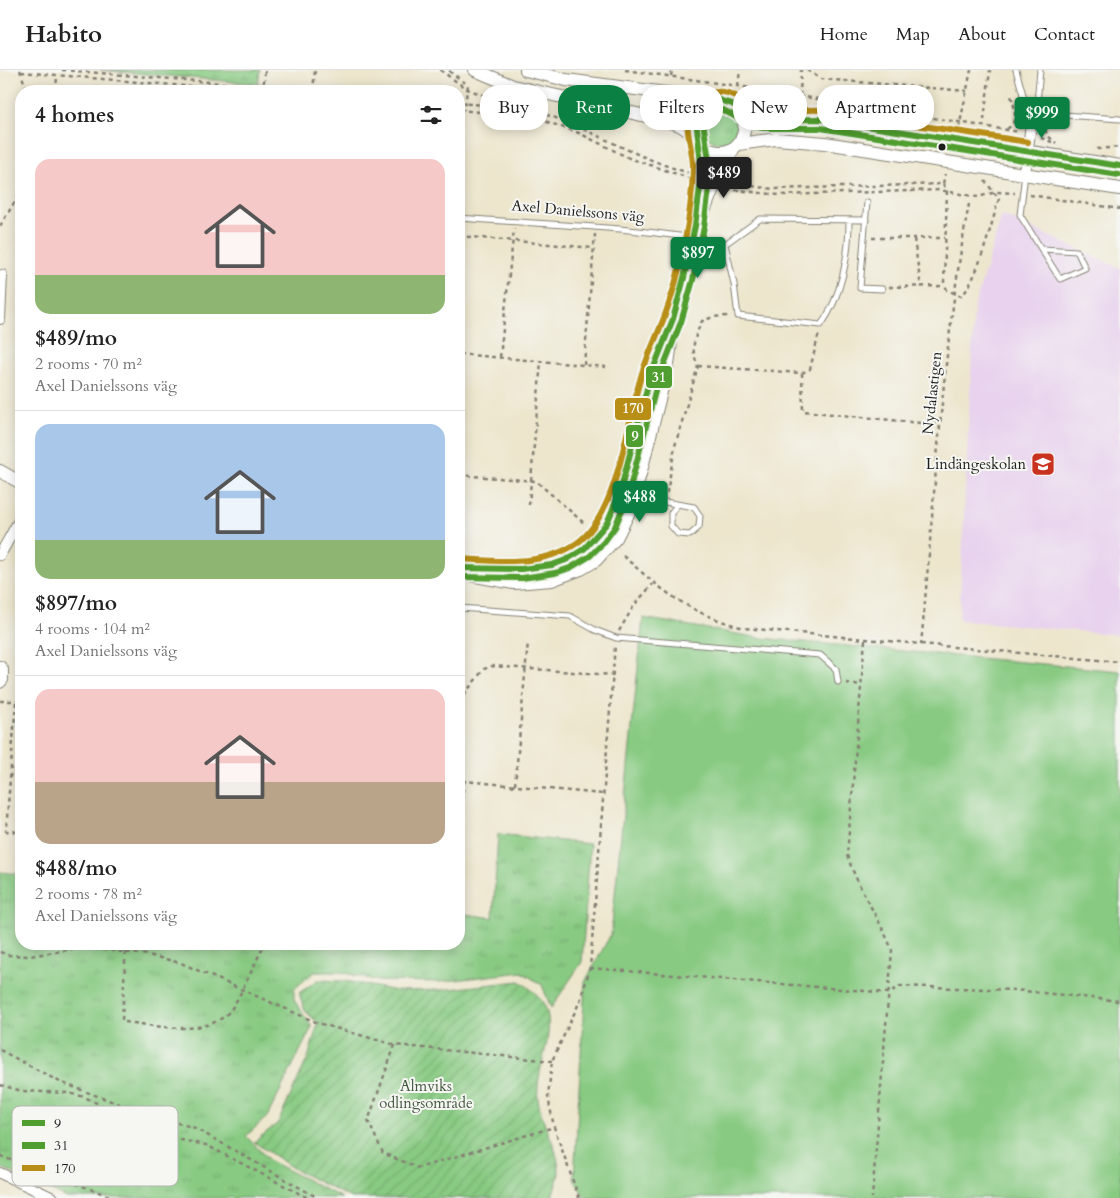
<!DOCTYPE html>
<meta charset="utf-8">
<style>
body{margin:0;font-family:Cardo,serif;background:#f6f6f6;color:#222;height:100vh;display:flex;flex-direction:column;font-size:19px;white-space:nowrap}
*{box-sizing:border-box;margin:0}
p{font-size:16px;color:#767676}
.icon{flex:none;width:28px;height:28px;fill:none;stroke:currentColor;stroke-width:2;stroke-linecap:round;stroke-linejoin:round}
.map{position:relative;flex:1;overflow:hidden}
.drawer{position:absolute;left:15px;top:15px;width:450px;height:865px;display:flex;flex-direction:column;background:#fff;border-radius:20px;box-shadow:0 2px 12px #0003}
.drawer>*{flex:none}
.guide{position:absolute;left:480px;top:15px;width:475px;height:45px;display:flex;gap:10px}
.price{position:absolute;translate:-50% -42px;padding:0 11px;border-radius:5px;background:#0b8043;color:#fff;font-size:16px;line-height:32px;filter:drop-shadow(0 1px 2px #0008)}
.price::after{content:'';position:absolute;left:50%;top:30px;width:15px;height:11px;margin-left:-8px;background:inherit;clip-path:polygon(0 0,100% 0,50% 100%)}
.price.selected{background:#222;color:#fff}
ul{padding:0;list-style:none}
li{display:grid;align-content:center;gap:10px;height:265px;padding:0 20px}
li+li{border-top:1px solid #e0e0e0}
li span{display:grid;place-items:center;height:155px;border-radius:15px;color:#555}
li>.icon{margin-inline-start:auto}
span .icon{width:90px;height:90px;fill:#fffc;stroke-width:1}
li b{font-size:21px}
h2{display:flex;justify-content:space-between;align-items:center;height:60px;padding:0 20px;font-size:21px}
.pill{padding:0 18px;border-radius:20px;background:#fff;box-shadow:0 2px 12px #0003;font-size:18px;line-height:45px}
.pill.selected{background:#0b8043;color:#fff}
header{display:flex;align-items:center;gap:30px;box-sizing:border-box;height:70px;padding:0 25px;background:#fff;border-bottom:1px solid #e0e0e0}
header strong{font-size:24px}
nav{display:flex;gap:28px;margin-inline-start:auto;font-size:18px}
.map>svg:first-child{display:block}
.built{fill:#e8d2ee}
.grass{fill:url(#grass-tufts);stroke:#52734f}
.garden{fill:url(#garden-furrows);stroke:#52734f}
.pitch{fill:#88ca82;stroke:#52734f}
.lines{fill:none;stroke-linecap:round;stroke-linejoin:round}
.service-casing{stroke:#848174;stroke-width:7}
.minor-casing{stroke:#848174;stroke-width:12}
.tertiary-casing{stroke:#848174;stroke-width:14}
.path{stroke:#848174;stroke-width:2.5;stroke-dasharray:4 4;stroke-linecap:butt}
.service{stroke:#fff;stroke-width:5}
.minor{stroke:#fff;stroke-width:10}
.tertiary{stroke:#fff;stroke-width:12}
.bus-1-casing{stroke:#f6f6f2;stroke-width:10}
.bus-2-casing{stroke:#f6f6f2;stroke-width:10}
.bus-3-casing{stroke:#f6f6f2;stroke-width:10}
.bus-1{stroke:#509e2f;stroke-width:6}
.bus-2{stroke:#509e2f;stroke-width:6}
.bus-3{stroke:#b88e17;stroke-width:6}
.bus-dot{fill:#1c1c1c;stroke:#f6f6f2;stroke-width:2}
.labels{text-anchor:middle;stroke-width:4;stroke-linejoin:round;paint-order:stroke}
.street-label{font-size:15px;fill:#1c1c1c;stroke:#f6f6f2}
.poi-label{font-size:15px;fill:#1c1c1c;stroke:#f6f6f2;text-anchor:end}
.park-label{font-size:15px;fill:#425940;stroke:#f6f6f2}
.key{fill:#f6f6f2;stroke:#b5b5b2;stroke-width:1}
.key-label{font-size:14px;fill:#1c1c1c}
.line-badge{stroke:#f6f6f2;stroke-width:2}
.badge-label{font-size:14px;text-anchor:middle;font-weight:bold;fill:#fff}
</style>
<header>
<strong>Habito</strong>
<nav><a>Home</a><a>Map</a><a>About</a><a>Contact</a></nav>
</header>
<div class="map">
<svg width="1120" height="1128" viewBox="0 0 1120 1128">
<defs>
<pattern id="grass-tufts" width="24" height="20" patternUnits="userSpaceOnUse" patternTransform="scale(1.25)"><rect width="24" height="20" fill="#88ca82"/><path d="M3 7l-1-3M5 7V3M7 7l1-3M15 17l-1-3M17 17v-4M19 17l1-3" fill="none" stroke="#75ad70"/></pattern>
<pattern id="garden-furrows" width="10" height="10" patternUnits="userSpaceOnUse" patternTransform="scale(1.25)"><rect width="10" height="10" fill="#88ca82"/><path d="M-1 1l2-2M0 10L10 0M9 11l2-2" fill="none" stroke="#75ad70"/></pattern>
</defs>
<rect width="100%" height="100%" fill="#f6f6f2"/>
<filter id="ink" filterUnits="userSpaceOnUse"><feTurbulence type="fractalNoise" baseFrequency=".02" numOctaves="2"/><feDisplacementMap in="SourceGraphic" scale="10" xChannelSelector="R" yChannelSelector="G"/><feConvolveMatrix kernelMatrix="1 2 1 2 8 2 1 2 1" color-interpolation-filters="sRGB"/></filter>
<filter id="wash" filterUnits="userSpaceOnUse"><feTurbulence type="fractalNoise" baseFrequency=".0096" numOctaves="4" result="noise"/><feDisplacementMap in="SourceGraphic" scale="20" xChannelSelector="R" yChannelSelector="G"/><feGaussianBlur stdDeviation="1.12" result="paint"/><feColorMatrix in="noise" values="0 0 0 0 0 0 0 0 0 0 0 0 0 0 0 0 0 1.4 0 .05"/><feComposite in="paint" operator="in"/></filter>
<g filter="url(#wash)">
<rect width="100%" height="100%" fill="#ede6cd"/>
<path class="built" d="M 1002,145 L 1120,198 L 1120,565 L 959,550 L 974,238 Z"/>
<path class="grass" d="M 100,0 L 260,0 L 258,14 Z
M703 56a17 17 0 1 1 34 0a17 17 0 1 1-34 0Z
M 498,764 L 590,774 L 582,892 L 551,938 L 542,915 L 522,902 L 439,912 L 378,911 L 341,902 L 314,902 L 294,919 L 294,930 L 312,957 L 267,1047 L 246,1066 L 270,1091 L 342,1128 L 67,1128 L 0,1097 L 0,802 L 21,804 L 21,874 L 459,874 L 459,843 L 493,848 Z"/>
<path class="garden" d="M 318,910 L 346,911 L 397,921 L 440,920 L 520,911 C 532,920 543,927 547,942 C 554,970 535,1000 538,1029 C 541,1054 559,1077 559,1102 C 559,1110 553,1120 552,1128 L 351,1128 L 297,1101 L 254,1072 L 278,1053 L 309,985 L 318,953 L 305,941 L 299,923 Z"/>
<path class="pitch" d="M 643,548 L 761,568 L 1120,601 L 1120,1128 L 585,1128 L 574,1109 L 585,912 L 611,864 Z"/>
</g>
<g filter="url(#ink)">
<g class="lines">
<g class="service-casing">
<path id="service" d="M 1016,0 L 1031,53
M 1036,43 L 1120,49
M 1031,53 L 1036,43 L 1040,0
M 1025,104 L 1020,145 L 1060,209 L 1085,198 L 1077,181 L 1042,179
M 867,132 L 860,218 L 882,219
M 459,148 C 546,155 640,156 725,174 L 760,149 L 866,150
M 725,174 L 734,214 L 738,246 L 821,255 C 842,226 849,185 849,150
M 619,424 L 694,437 L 700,446 L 699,457 L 690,465 L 678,464 L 671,456 L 671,443 L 677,435
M 459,538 L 570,546 L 595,560 L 616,568 L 820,585 L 836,599 L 838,612"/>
</g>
<g class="minor-casing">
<path id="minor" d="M 1025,104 L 1031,53
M 0,249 L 2,205
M 0,485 L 21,447
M 0,596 L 3,599 L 3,610 L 0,613
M 0,1103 L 53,1128"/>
</g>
<g class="tertiary-casing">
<path id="tertiary" d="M 475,0 L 513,16 L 668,51 L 680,55 L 696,66
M 526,0 L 566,10 L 727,31 C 739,35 746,45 758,48 C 775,54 802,48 821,49 L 1120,96
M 699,73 C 726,97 756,69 740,39
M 739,74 L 776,69 L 825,73 L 1120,119
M 697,148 C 699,130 703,112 703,94 C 703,68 681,47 715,31
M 0,401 L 21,413
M 467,498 C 530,500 587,506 615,436 L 655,289 L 668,260
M 459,503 L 514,513 L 552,510 L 581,499 L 596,490 L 616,468 L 630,440 L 642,397 L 668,294 L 675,244 L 694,167 L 719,103 L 734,78"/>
</g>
<path class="path" d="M 20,0 L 27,21
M 62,0 L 319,21
M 440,0 L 467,19 L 497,30 L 499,36
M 625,0 L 738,16 L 1019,62
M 807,0 L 821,9 L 967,21
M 449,1 L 468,15 L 464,40
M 21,2 L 243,21
M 671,6 L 672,0
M 738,16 L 740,0
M 56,21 L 57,5
M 139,21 L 140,13
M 263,21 L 265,0
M 313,21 L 315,0
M 800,26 L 801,0
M 459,33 C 493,36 530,37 561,50 C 605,67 644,91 690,103
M 459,40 L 533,47 L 579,63 L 629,88 L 689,108
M 984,50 L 990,0
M 1043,52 L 1047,65 L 1056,73
M 959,58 L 971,0
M 1007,59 C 1019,51 1015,38 1011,26
M 1041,68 L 1052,72
M 1097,79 L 1120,77
M 728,113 L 774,119 L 943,114 L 945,104
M 943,114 L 947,121 L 944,212 L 947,220 L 961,226 C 976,216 993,148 999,129 L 985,111
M 727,119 L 779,125 L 939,120 L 978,127 L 996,122 L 1015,123
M 1030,125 L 1120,139
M 0,156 L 17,128 L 21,111
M 459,166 L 593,178
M 872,168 L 945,168
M 914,169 L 921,217
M 889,217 L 945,216
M 459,284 L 606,297
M 500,287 L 514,159
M 459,294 L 460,284
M 584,295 L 595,164
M 698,296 L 802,303 L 810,299 L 819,263
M 802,303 L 803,341 L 940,355
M 459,405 L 536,411 L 585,454
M 667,423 L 675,376 L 698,296 C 690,279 694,268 702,251 L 713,247 L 729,246
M 529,435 L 541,291
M 623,486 C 664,522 688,543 744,558 L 1120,592
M 619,561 L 635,534 L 653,514
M 865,570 L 847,785 C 858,819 879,847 892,880 L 872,1128
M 921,575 C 935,427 942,279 969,134
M 846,613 L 862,615
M 0,631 L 21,631
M 459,631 L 484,599 L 492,596 L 613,605
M 16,632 L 6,761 L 21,762
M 459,694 L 464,711 L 603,724
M 515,715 L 528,572
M 459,754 L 464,711
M 126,874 L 122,950 L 124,952 C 155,955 205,968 229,942 C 240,929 255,891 265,874
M 0,882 L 8,885 L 30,886 L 79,878 L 97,879 L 148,885 L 181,893 L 318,953 L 395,975 L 552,991
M 590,898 L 889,923 L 900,916 L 1015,920 L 1120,931
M 395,975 L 368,1051 L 383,1083 L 418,1098 L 554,1057
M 0,980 L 60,1012 L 143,1043 L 195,1058 L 318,1128
M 0,1015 L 22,1021 L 68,1023 L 85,1027 L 104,1037 L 122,1052 L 152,1064 L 206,1075 L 308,1128
M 0,1086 L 115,1128
M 579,1128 L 554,1057 L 548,1027 L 552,991 L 580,931 L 590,898 L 615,575"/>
<use href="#service" class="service"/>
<use href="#minor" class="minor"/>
<use href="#tertiary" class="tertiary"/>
<g class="bus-1-casing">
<path id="bus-1" d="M 459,498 L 521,499 L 552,495 L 566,490 L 584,479 L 607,453 L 620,422 L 650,307 L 673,249 L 684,208 L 695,156 L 702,102 L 696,50 L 706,35 L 719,30 L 732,34 L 764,50 L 821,49 L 1120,96"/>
</g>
<g class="bus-2-casing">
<path id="bus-2" d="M 459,507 L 522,508 L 555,503 L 570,498 L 590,486 L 604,472 L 615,457 L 628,425 L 658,310 L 681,252 L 693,210 L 704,157 L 711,103 L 704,58 L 707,47 L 711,42 L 723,40 L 753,56 L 763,58 L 820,58 L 1119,105"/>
</g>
<g class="bus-3-casing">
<path id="bus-3" d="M 459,489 C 498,491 543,497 577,473 C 618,444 626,357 640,310 C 646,288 657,267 665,245 C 681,203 692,143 693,98 C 694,72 672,39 708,24 C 731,14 748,39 769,41 C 786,43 803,39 820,40 C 843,42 867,47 890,51 C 936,58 982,65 1028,72"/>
</g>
<use href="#bus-1" class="bus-1"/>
<use href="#bus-2" class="bus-2"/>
<use href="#bus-3" class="bus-3"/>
</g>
</g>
<defs>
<g id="school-square" transform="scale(1.25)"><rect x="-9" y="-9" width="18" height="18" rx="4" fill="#c8321e" stroke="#f6f6f2"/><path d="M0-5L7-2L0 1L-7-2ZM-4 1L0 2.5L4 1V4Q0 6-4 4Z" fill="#fff"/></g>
</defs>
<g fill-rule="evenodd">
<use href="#school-square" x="1043" y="394"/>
</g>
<circle class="bus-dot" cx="942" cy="77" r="4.5"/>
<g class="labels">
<g class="street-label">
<text transform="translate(578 141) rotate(5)" y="5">Axel Danielssons väg</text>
<text transform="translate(932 323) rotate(-84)" y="5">Nydalastigen</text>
</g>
<g class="poi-label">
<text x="1026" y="399">Lindängeskolan</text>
</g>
<g class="park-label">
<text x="426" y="1021">Almviks<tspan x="426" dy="17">odlingsområde</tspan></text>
</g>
</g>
<rect x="12" y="1036" width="166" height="80" rx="8" class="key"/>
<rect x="22" y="1050" width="23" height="6" fill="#509e2f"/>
<rect x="22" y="1072" width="23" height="7" fill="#509e2f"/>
<rect x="22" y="1095" width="23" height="6" fill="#b88e17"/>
<g class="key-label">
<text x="54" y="1058">9</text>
<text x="54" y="1080">31</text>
<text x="54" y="1103">170</text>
</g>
<g class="line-badge">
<rect x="645" y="295" width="28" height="24" rx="5" fill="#509e2f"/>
<rect x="614" y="327" width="38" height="24" rx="5" fill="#b88e17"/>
<rect x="625" y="354" width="19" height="24" rx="5" fill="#509e2f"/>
</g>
<g class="badge-label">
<text x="659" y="312">31</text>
<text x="633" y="343">170</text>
<text x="635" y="371">9</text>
</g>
</svg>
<b class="price" style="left:1042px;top:69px">$999</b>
<b class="price selected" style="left:724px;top:129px">$489</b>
<b class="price" style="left:698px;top:209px">$897</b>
<b class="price" style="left:640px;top:453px">$488</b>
<div class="guide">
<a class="pill">Buy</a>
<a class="pill selected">Rent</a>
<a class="pill">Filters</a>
<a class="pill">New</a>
<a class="pill">Apartment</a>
</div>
<section class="drawer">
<h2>4 homes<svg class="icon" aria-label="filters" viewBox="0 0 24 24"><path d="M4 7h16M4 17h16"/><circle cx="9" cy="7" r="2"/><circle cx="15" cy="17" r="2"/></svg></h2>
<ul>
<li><span style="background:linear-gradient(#f6c9c9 75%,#8fb573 0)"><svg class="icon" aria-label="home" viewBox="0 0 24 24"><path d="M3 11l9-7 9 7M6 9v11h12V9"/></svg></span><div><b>$489/mo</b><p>2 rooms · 70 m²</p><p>Axel Danielssons väg</p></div></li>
<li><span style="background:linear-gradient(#a9c7e8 75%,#8fb573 0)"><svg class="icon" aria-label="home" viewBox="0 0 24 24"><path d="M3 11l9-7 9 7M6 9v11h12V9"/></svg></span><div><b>$897/mo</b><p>4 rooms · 104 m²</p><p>Axel Danielssons väg</p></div></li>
<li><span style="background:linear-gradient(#f6c9c9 60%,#b9a48a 0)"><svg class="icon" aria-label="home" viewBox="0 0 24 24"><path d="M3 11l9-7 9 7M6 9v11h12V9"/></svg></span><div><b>$488/mo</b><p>2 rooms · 78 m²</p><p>Axel Danielssons väg</p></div></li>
</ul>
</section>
</div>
